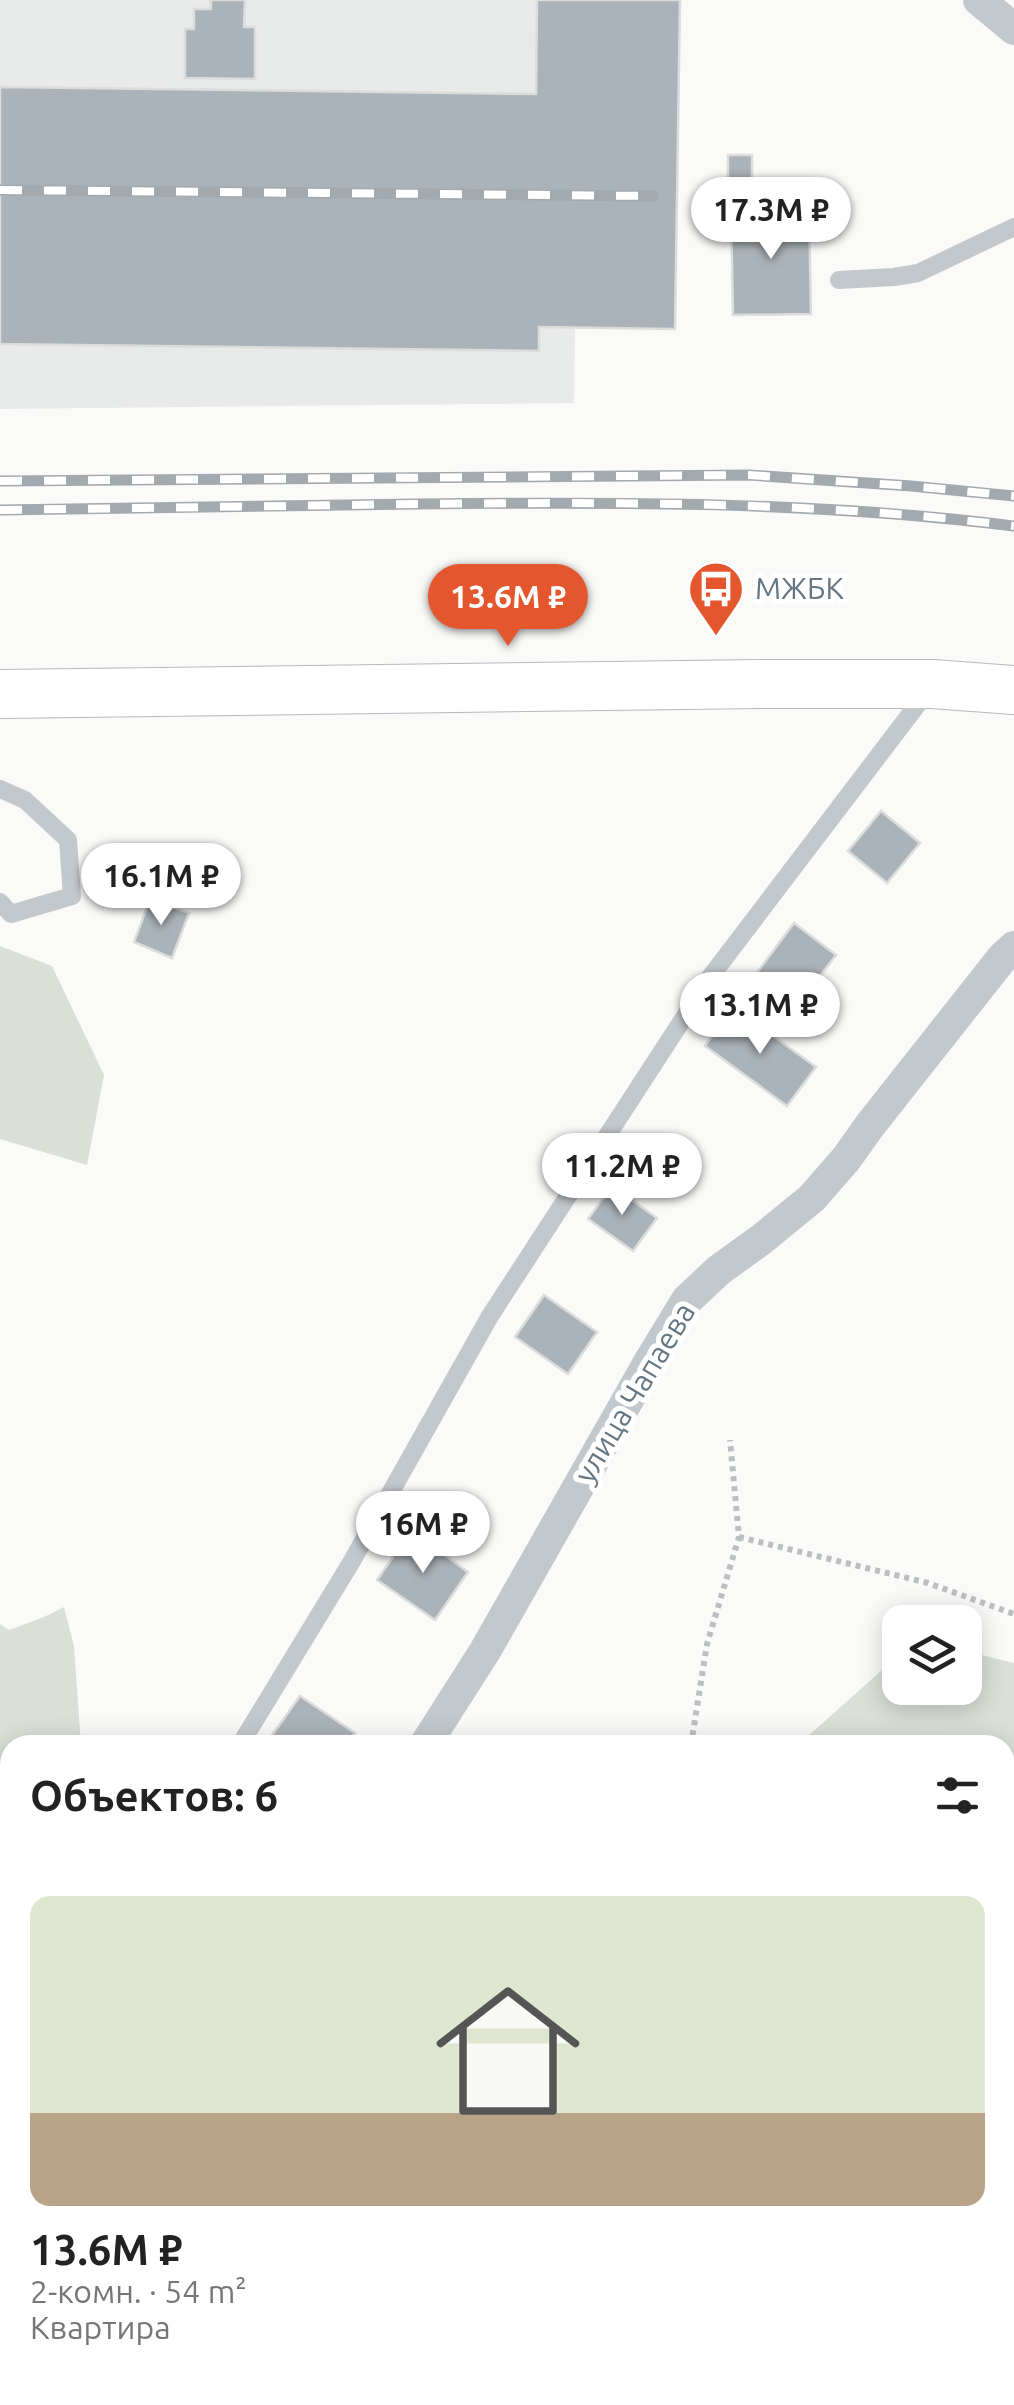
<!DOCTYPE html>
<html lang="ru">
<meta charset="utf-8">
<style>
body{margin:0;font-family:Ubuntu,sans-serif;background:#f2f2f2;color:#222;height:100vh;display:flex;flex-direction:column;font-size:38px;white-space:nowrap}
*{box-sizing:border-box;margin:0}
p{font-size:32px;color:#767676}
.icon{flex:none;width:55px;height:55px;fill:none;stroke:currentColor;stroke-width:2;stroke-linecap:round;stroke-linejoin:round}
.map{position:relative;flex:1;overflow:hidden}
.details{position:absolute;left:0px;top:1735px;width:1015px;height:670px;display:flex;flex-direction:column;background:#fff;border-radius:30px 30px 0 0;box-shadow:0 5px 25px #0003}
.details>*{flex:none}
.fabs{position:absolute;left:882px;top:1605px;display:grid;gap:20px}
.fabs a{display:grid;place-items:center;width:100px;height:100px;border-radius:20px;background:#fff;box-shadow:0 5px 25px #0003;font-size:50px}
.price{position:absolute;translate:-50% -85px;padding:0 22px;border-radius:35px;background:#fff;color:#222;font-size:32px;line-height:65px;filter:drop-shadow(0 2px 5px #0008)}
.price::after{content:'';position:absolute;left:50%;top:60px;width:30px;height:22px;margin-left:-15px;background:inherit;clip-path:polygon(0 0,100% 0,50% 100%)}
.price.selected{background:#e4572e;color:#fff}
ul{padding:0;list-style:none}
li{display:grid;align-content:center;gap:20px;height:530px;padding:0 30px}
li span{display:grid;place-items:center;height:310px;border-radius:20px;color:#555}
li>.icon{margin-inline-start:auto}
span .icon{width:180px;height:180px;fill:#fffc;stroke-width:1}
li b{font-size:42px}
h2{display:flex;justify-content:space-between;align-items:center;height:120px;padding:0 30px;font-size:42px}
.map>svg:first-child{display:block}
.built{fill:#e8e9e9}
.green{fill:#dadfd7}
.building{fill:#aab3b9;stroke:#dcdcda;stroke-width:2.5}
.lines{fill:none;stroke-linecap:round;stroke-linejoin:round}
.secondary-casing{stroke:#b3babf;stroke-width:50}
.path{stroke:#bbbfc2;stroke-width:6;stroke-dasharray:5 5;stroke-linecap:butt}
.service{stroke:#c3c8cc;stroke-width:18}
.minor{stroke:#c3c8cc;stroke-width:32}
.secondary{stroke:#fff;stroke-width:48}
.rail-casing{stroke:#a2aab0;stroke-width:11}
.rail{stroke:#fff;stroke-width:8;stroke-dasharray:22;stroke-linecap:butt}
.labels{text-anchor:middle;stroke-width:10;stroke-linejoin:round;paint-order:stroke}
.poi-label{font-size:30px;fill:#657683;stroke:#fff;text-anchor:start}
.street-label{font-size:30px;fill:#657683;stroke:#fff}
</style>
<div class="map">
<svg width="1014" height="2405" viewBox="0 0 1014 2405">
<rect width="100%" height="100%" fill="#fafaf8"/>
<path class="built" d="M 0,0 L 680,0 L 675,329 L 575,328 L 574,403 L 0,409 Z"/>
<path class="green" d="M 0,946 L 52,966 L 104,1075 L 87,1165 L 0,1139 Z
M 64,1607 L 74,1646 L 81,1745 L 10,1745 L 10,2114 L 0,2127 L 0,1624 L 9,1630 L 44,1617 Z
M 965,1651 L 1014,1663 L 1014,2405 L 371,2405 L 370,2395 L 1005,2395 L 1005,1745 L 798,1745 L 900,1654 L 900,1688 L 965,1688 Z"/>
<path class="building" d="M 211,0 L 245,0 L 244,27 L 255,27 L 255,79 L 185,78 L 185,29 L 194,29 L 194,9 L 211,9 Z
M 537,0 L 680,0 L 675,329 L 539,327 L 539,351 L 0,344 L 0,87 L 536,94 Z
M 728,155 L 752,155 L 752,179 L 728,179 Z
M 809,209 L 811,314 L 733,315 L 731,210 Z
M 881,811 L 920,843 L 887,883 L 848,851 Z
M 150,899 L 189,913 L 172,958 L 134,942 Z
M 794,923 L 836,955 L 797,1006 L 756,974 Z
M 733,1007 L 816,1067 L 787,1106 L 705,1046 Z
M 612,1186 L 657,1218 L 633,1251 L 588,1219 Z
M 544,1295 L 597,1332 L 568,1374 L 515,1337 Z
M 411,1531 L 468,1572 L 435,1620 L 377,1580 Z
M 300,1696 L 355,1733 L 347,1745 L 265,1745 Z"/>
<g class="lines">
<g class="secondary-casing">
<path id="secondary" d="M 0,694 L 760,684 L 933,684 L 1014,690"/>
</g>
<path class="path" d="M 739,1537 L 928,1583 L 1014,1614
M 691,1745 L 707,1644 L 739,1537 L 730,1440
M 0,2134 L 10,2132
M 537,2405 L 539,2395"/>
<path class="service" d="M 839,280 L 894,277 L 918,273 L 1014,227
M 0,789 L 25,800 L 68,840 L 72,896 L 11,914 L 0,902
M 240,1745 L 352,1561 L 490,1316 L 711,976 L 927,692"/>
<path class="minor" d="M 979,0 L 1014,29
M 425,1745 L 485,1651 L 651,1359 L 687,1300 L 719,1270 L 762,1239 L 812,1198 L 846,1159 L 871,1124 L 1003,957 L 1014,947
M 264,2395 L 267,2405"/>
<use href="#secondary" class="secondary"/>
<g class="rail-casing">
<path id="rail" d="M 0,190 L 653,196
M 0,481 L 749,475 L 911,486 L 1014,496
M 0,510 C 139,508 278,506 417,504 C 616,502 815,501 1014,526"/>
</g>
<use href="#rail" class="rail"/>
</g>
<defs>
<g id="bus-pin" transform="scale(2.875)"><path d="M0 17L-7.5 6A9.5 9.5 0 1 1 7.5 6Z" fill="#e4572e" stroke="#fff"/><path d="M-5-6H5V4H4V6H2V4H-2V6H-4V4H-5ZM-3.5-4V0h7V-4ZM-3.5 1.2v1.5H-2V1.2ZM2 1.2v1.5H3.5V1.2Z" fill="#fff"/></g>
</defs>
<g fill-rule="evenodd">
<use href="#bus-pin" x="716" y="589"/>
</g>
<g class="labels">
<g class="poi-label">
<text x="755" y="599">МЖБК</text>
</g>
<g class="street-label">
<text transform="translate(635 1393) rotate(-59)" y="10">улица Чапаева</text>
</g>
</g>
</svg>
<div class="fabs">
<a><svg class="icon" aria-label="layers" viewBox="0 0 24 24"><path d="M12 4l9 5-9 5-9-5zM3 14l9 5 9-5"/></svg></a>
</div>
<b class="price" style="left:771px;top:262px">17.3M ₽</b>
<b class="price selected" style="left:508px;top:649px">13.6M ₽</b>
<b class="price" style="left:161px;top:928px">16.1M ₽</b>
<b class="price" style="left:760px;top:1057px">13.1M ₽</b>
<b class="price" style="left:622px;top:1218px">11.2M ₽</b>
<b class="price" style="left:423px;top:1576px">16M ₽</b>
<section class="details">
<h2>Объектов: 6<svg class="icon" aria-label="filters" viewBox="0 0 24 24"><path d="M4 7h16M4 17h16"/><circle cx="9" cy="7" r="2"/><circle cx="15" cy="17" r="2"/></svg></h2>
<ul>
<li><span style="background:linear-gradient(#dfe7d0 70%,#b9a48a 0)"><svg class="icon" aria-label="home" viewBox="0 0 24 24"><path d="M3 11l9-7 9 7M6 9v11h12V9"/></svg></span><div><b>13.6M ₽</b><p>2-комн. · 54 m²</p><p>Квартира</p></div></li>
</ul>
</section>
</div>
